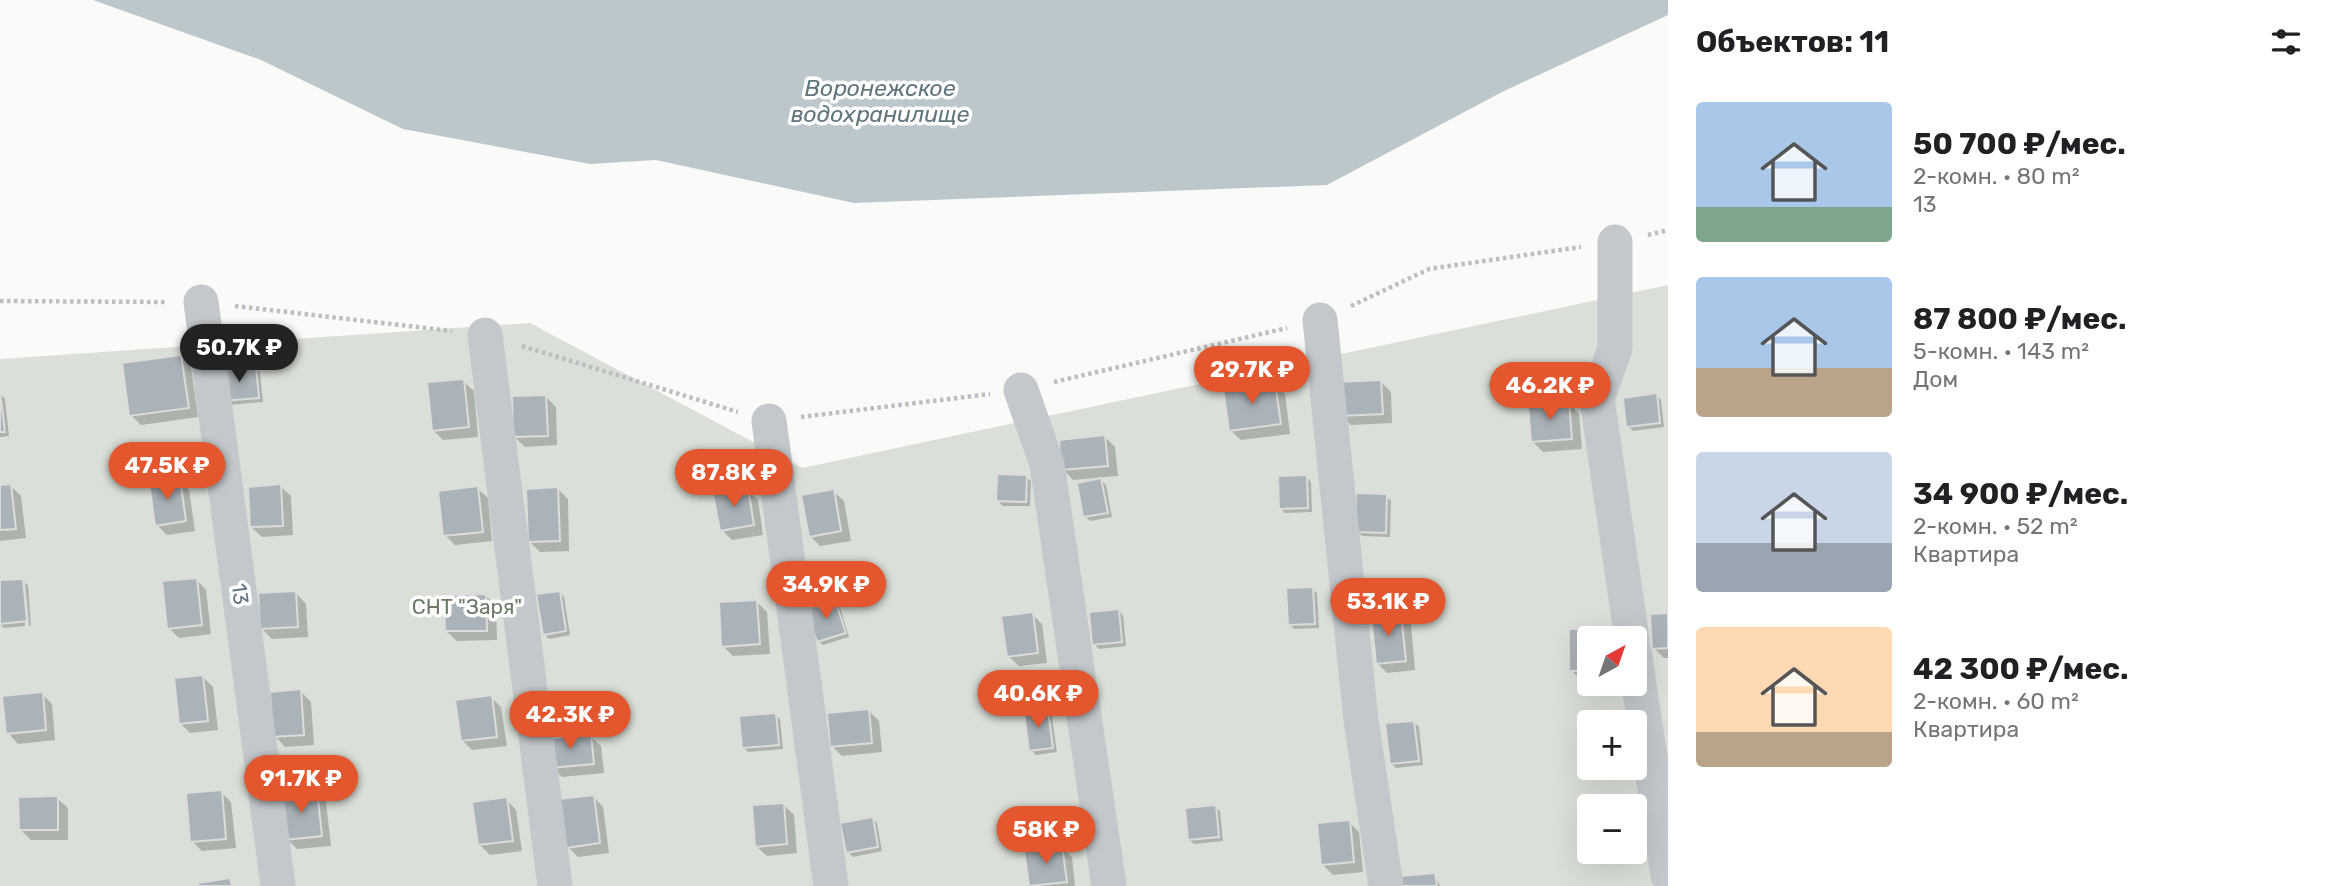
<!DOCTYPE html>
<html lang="ru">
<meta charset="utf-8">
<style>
body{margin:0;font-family:Rubik,sans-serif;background:#f2f2f2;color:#202124;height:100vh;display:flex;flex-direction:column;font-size:26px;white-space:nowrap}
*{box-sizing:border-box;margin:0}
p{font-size:23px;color:#757577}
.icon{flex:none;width:38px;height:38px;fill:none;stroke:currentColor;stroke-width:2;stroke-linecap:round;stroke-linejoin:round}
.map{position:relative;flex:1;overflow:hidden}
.side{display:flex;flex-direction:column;background:#fff;width:665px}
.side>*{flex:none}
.needle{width:46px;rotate:40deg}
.buttons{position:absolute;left:1577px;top:626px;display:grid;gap:14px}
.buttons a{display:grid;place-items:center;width:70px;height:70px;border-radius:7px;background:#fff;box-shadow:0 7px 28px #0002;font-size:35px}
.price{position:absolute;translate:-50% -60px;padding:0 16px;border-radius:24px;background:#e4572e;color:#fff;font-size:23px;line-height:46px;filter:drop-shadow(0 2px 4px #0008)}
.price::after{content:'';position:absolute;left:50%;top:42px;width:21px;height:16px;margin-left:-10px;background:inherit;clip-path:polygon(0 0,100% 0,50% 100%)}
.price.active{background:#222;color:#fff}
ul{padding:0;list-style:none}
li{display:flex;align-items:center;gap:21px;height:175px;padding:0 28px}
li span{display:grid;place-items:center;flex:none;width:196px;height:140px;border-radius:7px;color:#555}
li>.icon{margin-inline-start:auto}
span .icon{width:84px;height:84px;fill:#fffc;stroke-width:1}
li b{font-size:30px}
h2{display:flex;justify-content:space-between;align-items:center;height:84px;padding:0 28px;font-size:30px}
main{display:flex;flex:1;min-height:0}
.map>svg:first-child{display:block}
.green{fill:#dadfd7;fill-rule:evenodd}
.water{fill:#bbc7cb}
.shadow{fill:#0003}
.building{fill:#aab3b9;stroke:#dcdcda;stroke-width:2}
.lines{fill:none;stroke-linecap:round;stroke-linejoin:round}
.path{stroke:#bbbfc2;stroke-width:4.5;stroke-dasharray:3.5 3.5;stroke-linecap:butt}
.minor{stroke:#c3c8cc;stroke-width:35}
.labels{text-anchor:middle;stroke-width:7;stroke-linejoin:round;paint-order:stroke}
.street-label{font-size:21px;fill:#657683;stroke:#fff}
.park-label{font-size:21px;fill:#687a64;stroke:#fff}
.water-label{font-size:23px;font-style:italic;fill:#60757c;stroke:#fff}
</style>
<main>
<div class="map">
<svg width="1668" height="886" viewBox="0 0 1668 886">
<rect width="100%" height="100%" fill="#fafaf8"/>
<path class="green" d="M 1668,285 L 1668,886 L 0,886 L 0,359 L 530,323 L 802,468 ZM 1589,639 L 1634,639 L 1634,684 L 1589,684 ZM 1589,723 L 1634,723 L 1634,768 L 1589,768 ZM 1589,807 L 1634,807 L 1634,852 L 1589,852 Z"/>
<path class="water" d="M 93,0 L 1668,0 L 1668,15 L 1502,92 L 1327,185 L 854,203 L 656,160 L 590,164 L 403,129 L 261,60 Z"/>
<path class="shadow" d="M 181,357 L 191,367 L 198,417 L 141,425 L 131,415 Z
M 255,368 L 260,373 L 263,402 L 229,405 L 224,400 Z
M 463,381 L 474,391 L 478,437 L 443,440 L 433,430 Z
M 1381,382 L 1391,392 L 1392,423 L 1351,425 L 1340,415 Z
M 1275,383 L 1285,394 L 1290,434 L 1241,440 L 1230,430 Z
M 0,394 L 5,399 L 9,436 L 0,437 Z
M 1656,395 L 1661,400 L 1664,427 L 1633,431 L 1628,426 Z
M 545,396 L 556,407 L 557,445 L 525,447 L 515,437 Z
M 1569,403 L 1579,414 L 1582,449 L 1543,452 L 1533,442 Z
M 1105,437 L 1115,447 L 1118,476 L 1073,480 L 1063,469 Z
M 1026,477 L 1031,481 L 1030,506 L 1003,506 L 998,501 Z
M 1307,477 L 1311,482 L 1312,512 L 1285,513 L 1280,508 Z
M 179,480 L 189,490 L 195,531 L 167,535 L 157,525 Z
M 1101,480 L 1106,485 L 1112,517 L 1090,521 L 1085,516 Z
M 11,486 L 21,496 L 26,538 L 0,541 L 0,487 Z
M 280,486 L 291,496 L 293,535 L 262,537 L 251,527 Z
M 477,488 L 488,498 L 492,541 L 455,545 L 445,535 Z
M 558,489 L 568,499 L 569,551 L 540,552 L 530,542 Z
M 747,490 L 758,500 L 763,535 L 732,540 L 722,530 Z
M 833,491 L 844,501 L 851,541 L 820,546 L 810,536 Z
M 1386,496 L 1391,501 L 1390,537 L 1362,536 L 1357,531 Z
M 196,579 L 206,590 L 211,634 L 179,638 L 169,628 Z
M 23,581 L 25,583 L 22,583 L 25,626 L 4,628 L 0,624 L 0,582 Z
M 25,583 L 28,585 L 31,626 L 29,626 Z
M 1312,589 L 1317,593 L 1319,628 L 1294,629 L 1290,625 Z
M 296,593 L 306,604 L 308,637 L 272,639 L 261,628 Z
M 559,593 L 564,597 L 570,635 L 549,639 L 544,634 Z
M 486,596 L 496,606 L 497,640 L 457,641 L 446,631 Z
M 757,602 L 767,612 L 770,654 L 733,656 L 723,646 Z
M 835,602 L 840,607 L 849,637 L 823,645 L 818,641 Z
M 1118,610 L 1123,615 L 1126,646 L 1099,649 L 1094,644 Z
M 1401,613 L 1411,624 L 1415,670 L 1387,673 L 1377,663 Z
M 1032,614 L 1042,624 L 1047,663 L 1019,666 L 1008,656 Z
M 1668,615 L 1668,658 L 1664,658 L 1654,648 Z
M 1571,631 L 1599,631 L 1604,636 L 1604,639 L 1589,639 L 1589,675 L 1576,675 L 1571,670 Z
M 203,677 L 213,687 L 218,730 L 190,733 L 180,723 Z
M 300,691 L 311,702 L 314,745 L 285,747 L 275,736 Z
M 42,694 L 52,704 L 55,740 L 18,744 L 8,733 Z
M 491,697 L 501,707 L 507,746 L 472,750 L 462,740 Z
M 869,711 L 879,721 L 882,752 L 842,756 L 832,746 Z
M 1047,712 L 1052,717 L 1057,752 L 1036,755 L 1031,750 Z
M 775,715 L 780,719 L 783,749 L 748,752 L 743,747 Z
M 1414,722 L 1419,727 L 1423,765 L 1396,768 L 1391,763 Z
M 590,736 L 601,746 L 604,773 L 562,777 L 551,767 Z
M 1591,768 L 1633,768 L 1634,770 L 1597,775 Z
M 221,792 L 231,802 L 236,848 L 202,851 L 192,841 Z
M 316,792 L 326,802 L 331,846 L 297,849 L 287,839 Z
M 593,796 L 603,807 L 609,853 L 578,857 L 568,847 Z
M 57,798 L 68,808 L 68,840 L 31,840 L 21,830 Z
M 506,799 L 516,810 L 522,851 L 490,855 L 480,845 Z
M 784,805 L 794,815 L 797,853 L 767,856 L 756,846 Z
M 1215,807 L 1220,811 L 1223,841 L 1194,844 L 1189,840 Z
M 872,818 L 877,823 L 882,851 L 853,857 L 848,852 Z
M 1349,822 L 1359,832 L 1363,872 L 1333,875 L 1322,864 Z
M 1061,847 L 1072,857 L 1075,886 L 1031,886 L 1026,852 Z
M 1435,875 L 1440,886 L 1404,886 Z"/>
<path class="building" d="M 181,355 L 189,408 L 129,416 L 122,363 Z
M 256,366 L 259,398 L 222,401 L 219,369 Z
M 464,379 L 469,427 L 432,431 L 427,382 Z
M 1381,380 L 1383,414 L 1339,416 L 1337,382 Z
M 1275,382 L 1281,424 L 1229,431 L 1223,388 Z
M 0,392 L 5,432 L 0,432 Z
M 1657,393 L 1660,423 L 1626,427 L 1623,398 Z
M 546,395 L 548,436 L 513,437 L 512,396 Z
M 1569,401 L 1572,439 L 1531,442 L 1528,405 Z
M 1105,435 L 1108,466 L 1061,470 L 1059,440 Z
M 997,474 L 1027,475 L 1026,502 L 996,501 Z
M 1307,475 L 1308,508 L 1279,509 L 1278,476 Z
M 180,478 L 186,521 L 155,526 L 149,482 Z
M 1101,478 L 1108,513 L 1083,517 L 1077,483 Z
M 11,484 L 16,529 L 0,530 L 0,485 Z
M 281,484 L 283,526 L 250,527 L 248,487 Z
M 478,486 L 483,532 L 443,536 L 438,491 Z
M 558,487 L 560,541 L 528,542 L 526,489 Z
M 748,488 L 754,525 L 720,531 L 713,494 Z
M 834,489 L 841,531 L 809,537 L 801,495 Z
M 1356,493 L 1387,494 L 1386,533 L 1355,532 Z
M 197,578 L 202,625 L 167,629 L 162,581 Z
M 23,579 L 27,621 L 0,624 L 0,580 Z
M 1313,587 L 1315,624 L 1288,625 L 1286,588 Z
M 296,591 L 298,627 L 260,629 L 258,593 Z
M 560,591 L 566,631 L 543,635 L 536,594 Z
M 486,594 L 487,631 L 445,631 L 444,595 Z
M 757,600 L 760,644 L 721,647 L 719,602 Z
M 835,600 L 846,633 L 817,642 L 806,609 Z
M 1119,609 L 1122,642 L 1092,645 L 1089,612 Z
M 1033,612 L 1038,653 L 1007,657 L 1001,616 Z
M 1401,612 L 1406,661 L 1376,664 L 1371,615 Z
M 1668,613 L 1668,648 L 1652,649 L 1650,614 Z
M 1569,629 L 1600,629 L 1600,639 L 1589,639 L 1589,671 L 1569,671 Z
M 203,675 L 208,721 L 179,724 L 174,678 Z
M 301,689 L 304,735 L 273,737 L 270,692 Z
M 43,692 L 46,730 L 6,734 L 2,696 Z
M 492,695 L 497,737 L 461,741 L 455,700 Z
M 869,709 L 872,743 L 830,747 L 827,713 Z
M 1048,710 L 1053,748 L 1029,751 L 1024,713 Z
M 776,713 L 779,745 L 742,748 L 739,716 Z
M 1414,721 L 1419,761 L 1390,764 L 1385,723 Z
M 1589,732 L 1589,765 L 1585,765 L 1581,733 Z
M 591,734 L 594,764 L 550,768 L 546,739 Z
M 222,790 L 226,839 L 190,842 L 186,793 Z
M 317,790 L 322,836 L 285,840 L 280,794 Z
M 594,795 L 600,843 L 566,848 L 560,799 Z
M 58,796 L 58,830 L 19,830 L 18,797 Z
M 507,797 L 513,841 L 478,845 L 472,802 Z
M 784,803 L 787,844 L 755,847 L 752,805 Z
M 1216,805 L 1219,837 L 1188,840 L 1185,808 Z
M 873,817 L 878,847 L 846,853 L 840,823 Z
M 1350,820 L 1354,862 L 1321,865 L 1317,823 Z
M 1062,845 L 1067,882 L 1029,886 L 1024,850 Z
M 1435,873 L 1437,886 L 1402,886 L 1401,876 Z
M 230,878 L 232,886 L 198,886 L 198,883 Z"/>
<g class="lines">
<path class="path" d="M 1648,235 L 1668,230
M 0,301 L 167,302
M 235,306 L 452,331
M 1351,306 L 1429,269 L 1581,247
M 522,346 L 738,412
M 1054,382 L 1287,328
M 801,417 L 990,394"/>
<path class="minor" d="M 1615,242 L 1615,348 L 1597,399 L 1632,639
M 201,302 L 278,886
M 1320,320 L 1361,720 L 1386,886
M 485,335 L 555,886
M 1021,390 L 1047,464 L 1109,886
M 769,421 L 831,886
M 1634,652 L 1668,876"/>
</g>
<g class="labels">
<g class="street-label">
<text transform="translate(240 594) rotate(83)" y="7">13</text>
</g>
<g class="park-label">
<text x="467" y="614">СНТ "Заря"</text>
</g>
<g class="water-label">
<text x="880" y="96">Воронежское<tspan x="880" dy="26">водохранилище</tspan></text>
</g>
</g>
</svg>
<div class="buttons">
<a><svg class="needle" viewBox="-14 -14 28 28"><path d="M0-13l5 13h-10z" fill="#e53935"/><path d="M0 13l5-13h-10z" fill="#757577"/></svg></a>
<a>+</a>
<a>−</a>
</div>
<b class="price active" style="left:239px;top:384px">50.7K ₽</b>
<b class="price" style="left:1252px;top:406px">29.7K ₽</b>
<b class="price" style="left:1550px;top:422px">46.2K ₽</b>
<b class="price" style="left:167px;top:502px">47.5K ₽</b>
<b class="price" style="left:734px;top:509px">87.8K ₽</b>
<b class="price" style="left:826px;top:621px">34.9K ₽</b>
<b class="price" style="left:1388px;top:638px">53.1K ₽</b>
<b class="price" style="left:1038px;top:730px">40.6K ₽</b>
<b class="price" style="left:570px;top:751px">42.3K ₽</b>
<b class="price" style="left:301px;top:815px">91.7K ₽</b>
<b class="price" style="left:1046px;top:866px">58K ₽</b>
</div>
<section class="side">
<h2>Объектов: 11<svg class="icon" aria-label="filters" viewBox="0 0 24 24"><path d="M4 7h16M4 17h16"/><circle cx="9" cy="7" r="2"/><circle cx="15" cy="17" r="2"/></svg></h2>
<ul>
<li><span style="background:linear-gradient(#a9c7e8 75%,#7fa58c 0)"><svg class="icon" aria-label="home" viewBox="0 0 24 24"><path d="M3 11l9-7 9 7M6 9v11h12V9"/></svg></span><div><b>50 700 ₽/мес.</b><p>2-комн. · 80 m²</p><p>13</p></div></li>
<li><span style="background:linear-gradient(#a9c7e8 65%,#b9a48a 0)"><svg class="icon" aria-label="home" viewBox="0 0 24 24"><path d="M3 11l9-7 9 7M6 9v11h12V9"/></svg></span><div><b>87 800 ₽/мес.</b><p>5-комн. · 143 m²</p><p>Дом</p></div></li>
<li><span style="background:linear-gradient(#c9d6e8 65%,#9aa5b1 0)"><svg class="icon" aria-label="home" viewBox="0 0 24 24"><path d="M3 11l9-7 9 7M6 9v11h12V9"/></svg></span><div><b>34 900 ₽/мес.</b><p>2-комн. · 52 m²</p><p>Квартира</p></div></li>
<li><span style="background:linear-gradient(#ffd9b3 75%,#b9a48a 0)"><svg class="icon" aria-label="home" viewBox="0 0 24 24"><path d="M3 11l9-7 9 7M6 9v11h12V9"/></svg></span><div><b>42 300 ₽/мес.</b><p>2-комн. · 60 m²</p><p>Квартира</p></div></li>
</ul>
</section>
</main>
